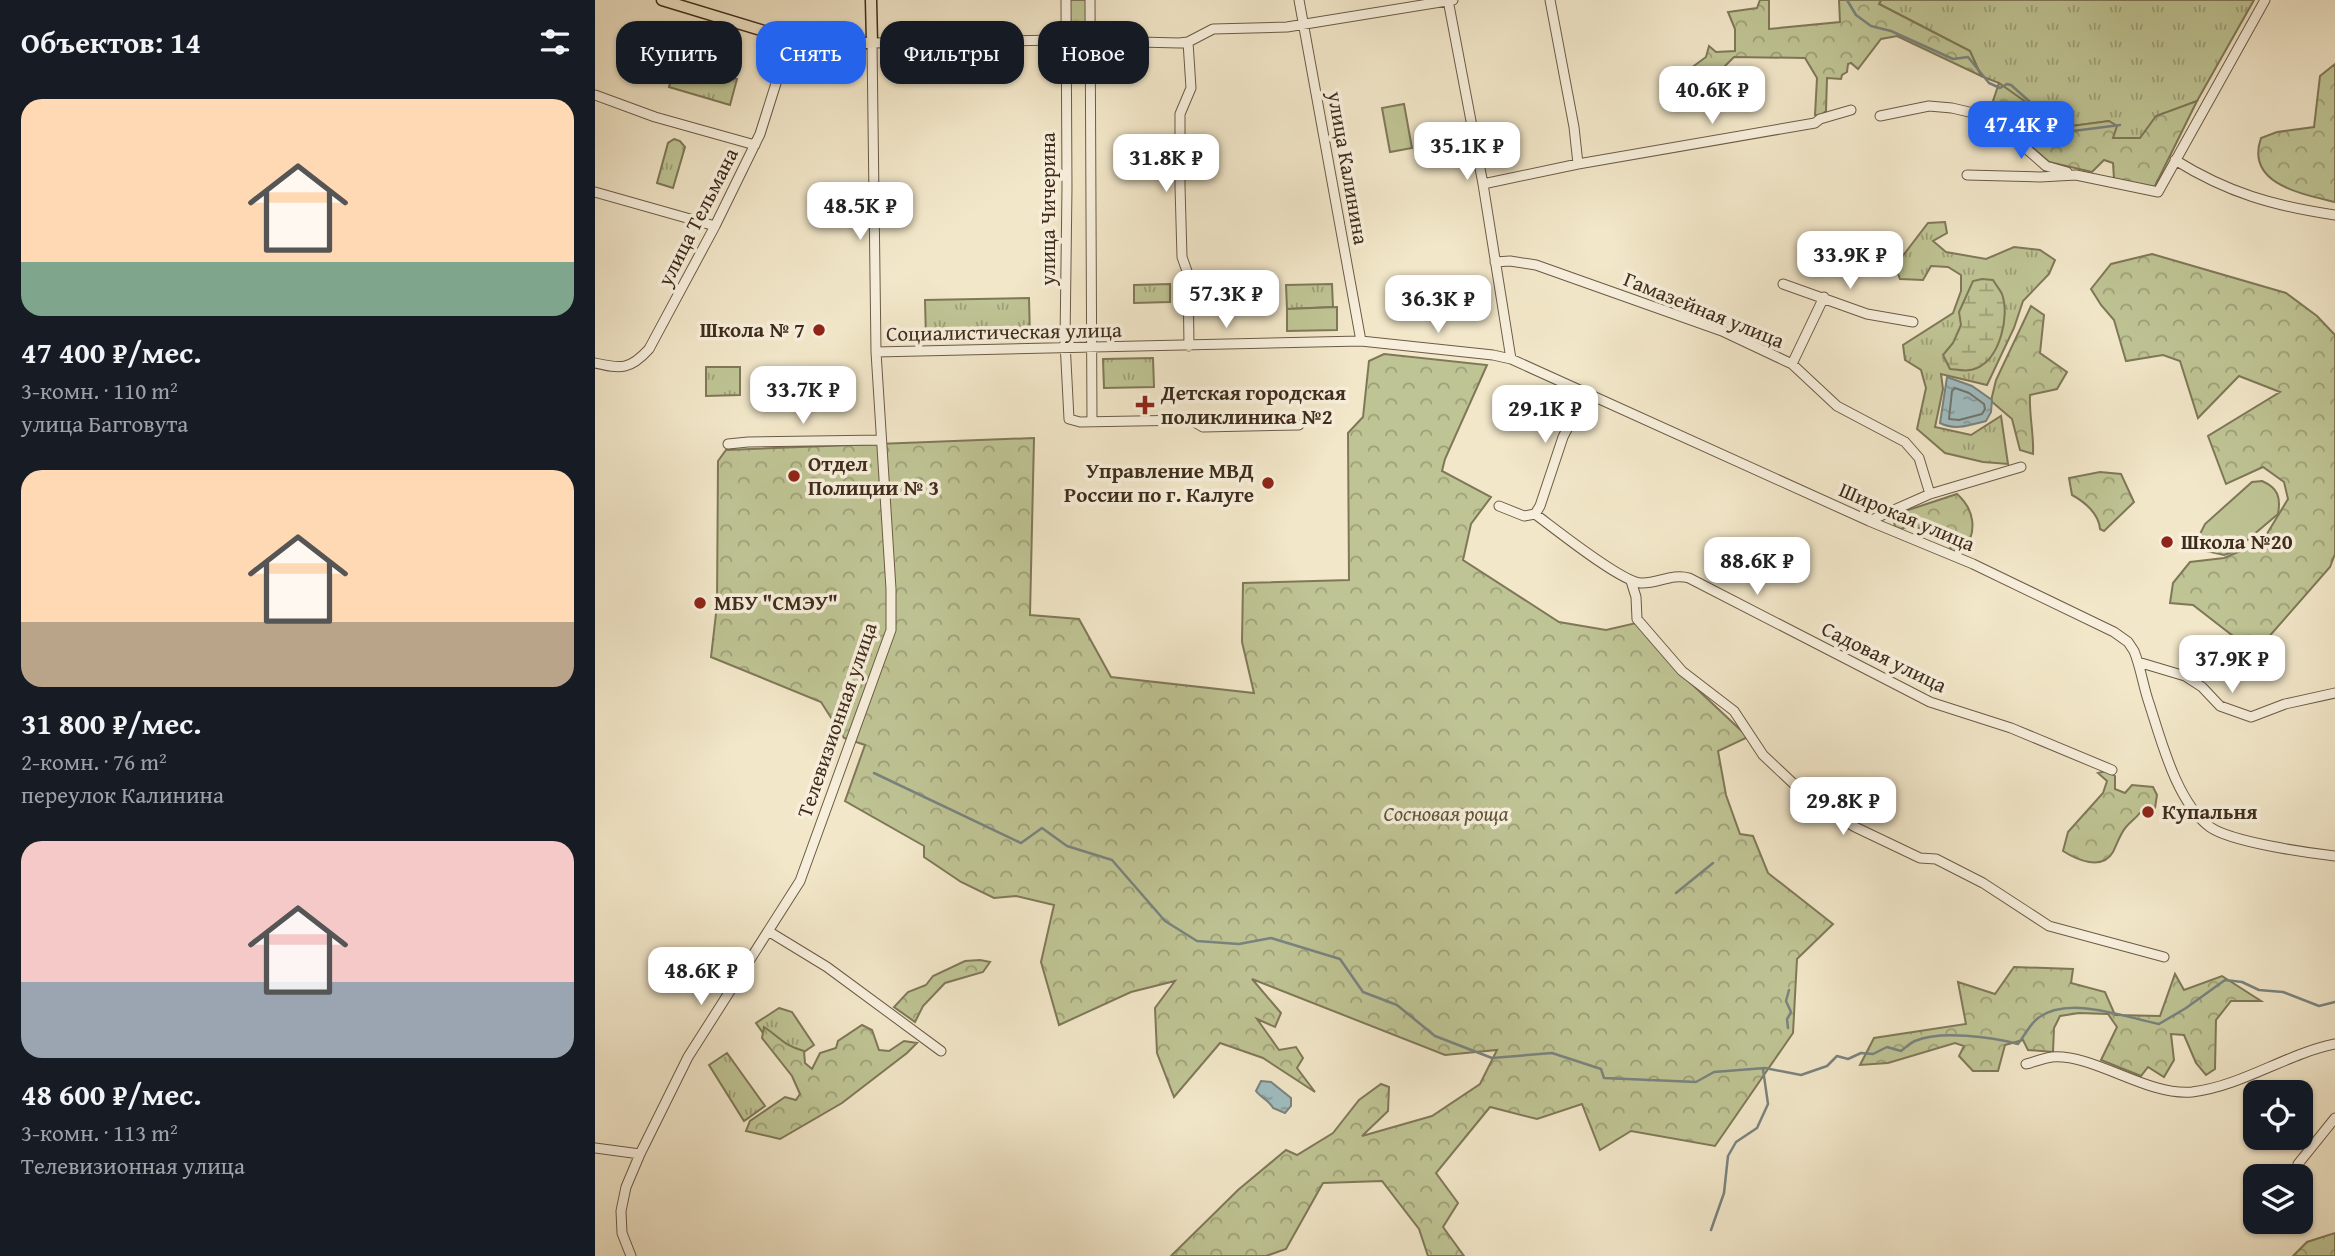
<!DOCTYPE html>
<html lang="ru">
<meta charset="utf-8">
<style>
body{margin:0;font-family:"Gentium Book Plus",serif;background:#20242c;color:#f1f3f6;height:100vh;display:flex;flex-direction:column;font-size:26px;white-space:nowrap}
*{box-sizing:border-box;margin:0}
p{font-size:23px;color:#9ea1a6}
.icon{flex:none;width:38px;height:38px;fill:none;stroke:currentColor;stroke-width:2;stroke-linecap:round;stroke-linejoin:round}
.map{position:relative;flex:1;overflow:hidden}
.details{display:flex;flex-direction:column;background:#171b24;width:595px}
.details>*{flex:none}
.hud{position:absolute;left:21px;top:21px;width:665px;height:63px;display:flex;gap:14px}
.controls{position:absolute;left:1648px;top:1080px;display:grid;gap:14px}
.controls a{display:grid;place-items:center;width:70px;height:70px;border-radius:14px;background:#171b24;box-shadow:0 2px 5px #0004;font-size:35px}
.price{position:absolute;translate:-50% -60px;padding:0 16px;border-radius:14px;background:#fff;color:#222;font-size:23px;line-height:46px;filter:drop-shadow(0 2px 4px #0008)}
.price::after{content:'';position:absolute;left:50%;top:42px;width:21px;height:16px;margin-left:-10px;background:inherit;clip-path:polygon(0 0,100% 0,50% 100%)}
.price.current{background:#2563eb;color:#fff}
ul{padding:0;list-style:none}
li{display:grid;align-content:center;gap:14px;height:371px;padding:0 21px}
li span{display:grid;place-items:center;height:217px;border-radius:21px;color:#555}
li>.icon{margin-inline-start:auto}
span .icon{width:126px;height:126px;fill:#fffc;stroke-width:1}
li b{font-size:30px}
h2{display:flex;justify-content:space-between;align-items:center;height:84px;padding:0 21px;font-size:30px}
.pill{padding:0 24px;border-radius:21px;background:#171b24;box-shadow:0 2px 5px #0004;font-size:24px;line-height:63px}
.pill.current{background:#2563eb;color:#fff}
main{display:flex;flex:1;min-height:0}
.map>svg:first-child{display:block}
.grass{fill:url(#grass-tufts);stroke:#7f7858;stroke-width:2}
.forest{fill:url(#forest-crowns);stroke:#7f7858;stroke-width:2}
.wetland{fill:url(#wetland-marsh);stroke:#7f7858;stroke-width:2}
.garden{fill:#bfc494;stroke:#7f7858;stroke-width:2}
.water{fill:url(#water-ripples);stroke:#79837f;stroke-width:2}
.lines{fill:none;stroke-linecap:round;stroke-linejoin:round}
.shore{stroke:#70746e;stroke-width:2}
.stream{stroke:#79837f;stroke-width:2.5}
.minor-casing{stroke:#6c5b46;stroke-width:11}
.major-casing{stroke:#3f2c1b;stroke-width:13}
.minor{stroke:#f7efdc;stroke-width:9}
.major{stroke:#f2e7c9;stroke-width:10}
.poi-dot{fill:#8f2418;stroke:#f7efdc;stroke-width:2.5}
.labels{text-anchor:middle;stroke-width:7;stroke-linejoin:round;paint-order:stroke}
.street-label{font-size:21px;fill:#3f2c1b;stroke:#f7efdc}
.poi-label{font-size:21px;font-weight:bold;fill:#3f2c1b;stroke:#f7efdc;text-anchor:start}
.park-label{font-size:21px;font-style:italic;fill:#5f5239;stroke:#f7efdc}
</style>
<main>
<section class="details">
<h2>Объектов: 14<svg class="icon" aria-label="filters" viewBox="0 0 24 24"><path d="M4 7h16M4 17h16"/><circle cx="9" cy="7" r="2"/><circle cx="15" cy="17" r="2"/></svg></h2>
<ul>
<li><span style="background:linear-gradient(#ffd9b3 75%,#7fa58c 0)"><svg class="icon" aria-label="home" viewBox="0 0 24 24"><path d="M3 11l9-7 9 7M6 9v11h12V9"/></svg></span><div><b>47 400 ₽/мес.</b><p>3-комн. · 110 m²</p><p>улица Багговута</p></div></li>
<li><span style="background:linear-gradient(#ffd9b3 70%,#b9a48a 0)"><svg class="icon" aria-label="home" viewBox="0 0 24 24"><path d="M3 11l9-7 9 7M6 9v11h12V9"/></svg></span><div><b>31 800 ₽/мес.</b><p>2-комн. · 76 m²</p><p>переулок Калинина</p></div></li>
<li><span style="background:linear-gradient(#f6c9c9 65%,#9aa5b1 0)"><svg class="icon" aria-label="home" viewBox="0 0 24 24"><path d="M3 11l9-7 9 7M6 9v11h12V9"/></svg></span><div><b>48 600 ₽/мес.</b><p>3-комн. · 113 m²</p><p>Телевизионная улица</p></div></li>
</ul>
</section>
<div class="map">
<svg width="1740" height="1256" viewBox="0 0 1740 1256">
<defs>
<pattern id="grass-tufts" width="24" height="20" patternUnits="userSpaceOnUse" patternTransform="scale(1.75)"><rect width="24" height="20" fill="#bfc494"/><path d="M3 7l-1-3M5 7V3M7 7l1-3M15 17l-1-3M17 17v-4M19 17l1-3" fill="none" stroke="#9d9f78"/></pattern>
<pattern id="forest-crowns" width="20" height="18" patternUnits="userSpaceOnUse" patternTransform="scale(1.75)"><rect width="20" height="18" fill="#bfc494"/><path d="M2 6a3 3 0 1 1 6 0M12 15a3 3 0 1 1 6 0" fill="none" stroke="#9d9f78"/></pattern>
<pattern id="wetland-marsh" width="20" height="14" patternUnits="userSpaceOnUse" patternTransform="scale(1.75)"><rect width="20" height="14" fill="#bfc494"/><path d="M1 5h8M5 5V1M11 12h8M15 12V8" fill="none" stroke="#9d9f78"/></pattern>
<pattern id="water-ripples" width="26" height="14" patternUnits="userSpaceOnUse" patternTransform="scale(1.75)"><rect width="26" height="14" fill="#a0bdc1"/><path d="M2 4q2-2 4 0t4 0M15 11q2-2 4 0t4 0" fill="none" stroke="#849a9c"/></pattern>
</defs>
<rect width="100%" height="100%" fill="#f2e7c9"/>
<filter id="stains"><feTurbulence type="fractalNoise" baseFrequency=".00286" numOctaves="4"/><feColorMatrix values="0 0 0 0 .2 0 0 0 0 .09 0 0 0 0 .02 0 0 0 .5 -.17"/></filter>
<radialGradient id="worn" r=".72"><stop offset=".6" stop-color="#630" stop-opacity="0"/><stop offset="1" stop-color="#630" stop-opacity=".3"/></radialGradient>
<path class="grass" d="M 1286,0 L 1659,0 L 1602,101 L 1562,116 L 1545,138 L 1517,138 L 1514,121 L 1439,131 L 1421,114 L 1424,109 L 1404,83 L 1386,76 L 1375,51 L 1284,4 Z
M 81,62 L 142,79 L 135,105 L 74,87 Z
M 79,139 L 85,141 L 90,147 L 78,188 L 62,183 L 73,143 Z
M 1350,222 L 1352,233 L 1338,241 L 1351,252 L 1391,259 L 1419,247 L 1445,250 L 1460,260 L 1454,274 L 1428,301 L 1419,328 L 1392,385 L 1346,374 L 1348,389 L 1340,427 L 1376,435 L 1406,416 L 1413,464 L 1388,462 L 1350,453 L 1322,429 L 1331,388 L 1326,370 L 1310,360 L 1308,345 L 1358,313 L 1366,291 L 1366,275 L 1353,267 L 1336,266 L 1328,280 L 1305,279 L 1300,266 L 1333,223 Z
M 575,284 L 575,302 L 539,303 L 539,285 Z
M 737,284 L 738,307 L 692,309 L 691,285 Z
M 434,298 L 435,338 L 331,340 L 330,300 Z
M 558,358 L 559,387 L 509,388 L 508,359 Z
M 111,367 L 145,367 L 145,395 L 111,396 Z
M 184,1008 L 197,1012 L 219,1045 L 190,1065 L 161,1023 Z
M 132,1053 L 170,1106 L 149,1121 L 114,1065 Z"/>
<path class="forest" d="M 471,0 L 495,0 L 495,25 L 471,26 Z
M 1165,0 L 1174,0 L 1174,29 L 1245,22 L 1244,0 L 1286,0 L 1284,4 L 1375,51 L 1386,76 L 1302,36 L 1286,39 L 1263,69 L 1256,63 L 1253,64 L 1252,72 L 1247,75 L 1246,79 L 1232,78 L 1231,111 L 1225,116 L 1220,115 L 1222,78 L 1210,58 L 1139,57 L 1120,76 L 1097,82 L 1092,71 L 1111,57 L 1114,46 L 1121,52 L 1140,51 L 1140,29 L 1133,12 L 1162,8 Z
M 1740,64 L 1740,202 C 1707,194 1650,184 1666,138 L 1682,132 L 1719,127 L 1725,76 Z
M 1404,83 L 1445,112 L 1440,116 L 1424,109 L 1421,114 L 1439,131 L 1514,121 L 1522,126 L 1518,138 L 1545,138 L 1561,116 L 1602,101 L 1559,188 L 1519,179 L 1518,163 L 1509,160 L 1497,172 L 1454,162 L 1395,110 Z
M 1557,254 L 1691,293 L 1722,316 L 1740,335 L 1740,554 L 1735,567 L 1657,656 L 1636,670 L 1638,636 L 1598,605 L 1575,603 L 1578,583 L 1595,562 L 1629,558 L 1667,542 L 1693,499 L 1689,482 L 1668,467 L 1631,484 L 1613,436 L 1685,392 L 1644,376 L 1603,418 L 1585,361 L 1568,355 L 1531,361 L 1519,320 L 1506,305 L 1496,289 L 1516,264 Z
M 1436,306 L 1449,315 L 1445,353 L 1472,372 L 1462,389 L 1435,395 C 1434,415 1439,434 1438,454 L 1425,450 L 1417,419 L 1396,401 L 1401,380 Z
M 789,354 L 892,365 L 850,459 L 847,471 L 896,497 L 876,524 L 868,560 L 964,622 L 1011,630 L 1041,623 L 1086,674 L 1153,737 L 1123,751 L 1131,795 L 1145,834 L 1158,836 L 1173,873 L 1238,924 L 1202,959 L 1198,1033 L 1120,1146 L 1036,1131 L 1005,1150 L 987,1104 L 942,1119 L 895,1107 L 841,1173 L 863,1203 L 848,1227 L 869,1256 L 833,1256 L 824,1229 L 787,1181 L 728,1183 L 691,1249 L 671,1256 L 576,1256 L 643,1190 L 691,1150 L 702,1155 L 738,1133 L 764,1100 L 786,1084 L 794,1087 L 793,1111 L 767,1136 L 837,1116 L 885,1084 L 902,1050 L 850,1055 L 657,979 L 686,1013 L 680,1027 L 662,1019 L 684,1050 L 701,1047 L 708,1058 L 702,1068 L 720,1092 L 668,1058 L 625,1043 L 579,1097 L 562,1053 L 560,1008 L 580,981 L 536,992 L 464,1025 L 446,962 L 459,905 L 421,896 L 399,898 L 366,882 L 329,857 L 329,846 L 250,801 L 270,745 L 249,738 L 226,702 L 116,657 L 122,605 L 123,461 L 131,450 L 439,438 L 435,615 L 484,619 L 516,677 L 659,693 L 647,642 L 648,583 L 754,580 L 753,433 L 768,417 L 774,361 Z
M 1505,472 L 1526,474 L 1539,502 L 1509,531 L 1505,529 C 1504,514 1490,502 1477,495 L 1474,478 Z
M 1362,494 C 1379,509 1383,531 1369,549 L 1361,552 L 1356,551 L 1354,541 L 1317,525 L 1306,529 L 1300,527 L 1298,515 Z
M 1511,771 L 1520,776 L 1520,789 L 1530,793 L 1537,785 L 1558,787 L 1562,795 L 1560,808 L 1549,806 C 1545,816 1538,819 1531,827 C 1525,834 1522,844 1518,852 C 1507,871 1482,860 1468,851 L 1473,832 L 1508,793 L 1512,781 L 1503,773 Z
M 385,960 L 395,962 L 388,972 L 350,983 L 328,1006 L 320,1022 L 299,1007 L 313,992 L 331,985 L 338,976 L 370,961 Z
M 1419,967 L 1478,969 L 1476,983 L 1510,992 L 1520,1015 L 1565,1016 L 1580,974 L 1589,990 L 1627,976 L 1666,1001 L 1636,1001 L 1621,1020 L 1620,1069 L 1611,1075 L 1601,1063 L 1589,1035 L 1576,1034 L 1579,1060 L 1569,1077 L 1553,1067 L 1546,1076 L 1506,1060 L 1522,1027 L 1513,1014 L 1484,1013 L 1465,1016 L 1459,1028 L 1458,1052 L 1433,1050 L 1428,1040 L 1410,1045 L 1403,1071 L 1378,1071 L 1364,1056 L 1369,1046 L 1360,1043 L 1293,1063 L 1265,1065 L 1279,1038 L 1371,1024 L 1363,982 L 1400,994 Z
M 267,1025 L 277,1030 L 284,1050 L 294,1051 L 309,1041 L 322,1043 L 312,1053 L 247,1103 L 185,1139 L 151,1131 L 155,1121 L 190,1097 L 201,1100 L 205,1094 L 197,1076 L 167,1038 L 169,1027 C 186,1038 189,1046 209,1051 L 210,1063 L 217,1069 L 225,1053 L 241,1048 L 243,1041 Z
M 1740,1233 L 1740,1256 L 1698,1256 L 1712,1242 Z"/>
<path class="wetland" d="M 1387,279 L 1398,280 C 1401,285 1405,290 1407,294 C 1415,316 1405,358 1382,368 C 1373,372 1365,370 1355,369 L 1348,355 L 1358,343 L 1366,325 L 1364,312 L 1378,281 Z"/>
<path class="garden" d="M 809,104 L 817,148 L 795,152 L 787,108 Z
M 742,307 L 742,330 L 692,331 L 692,309 Z
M 1667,481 C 1683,488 1686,497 1683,514 L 1638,552 L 1629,555 L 1611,551 L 1604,536 L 1610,524 L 1657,482 Z"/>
<path class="water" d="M 1352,377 L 1377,386 L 1397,400 L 1396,412 L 1391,421 C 1375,425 1360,431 1345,423 Z
M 666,1081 L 676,1082 L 696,1098 L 696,1106 L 690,1113 L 678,1108 C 674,1100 666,1098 661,1091 Z"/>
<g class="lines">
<path class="shore" d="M 1360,388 L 1374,393 L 1389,404 L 1390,409 L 1387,414 L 1364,420 L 1354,419 L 1357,391 Z"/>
<path class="stream" d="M 1252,0 L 1261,15 L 1276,26 L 1296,31 L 1358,59 L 1373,57 L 1394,83 L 1405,88 L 1412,84 L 1416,85 L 1453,118 L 1478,131 L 1525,125
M 279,773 L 426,843 L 447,828 L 472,846 L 517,860 L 570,921 L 602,941 L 644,944 L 676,938 L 745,959 L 768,992 L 802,1005 L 840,1036 L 897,1058 L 957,1053 L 1006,1069 L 1009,1078 L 1101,1082 L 1119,1072 L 1170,1068 L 1206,1075 L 1232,1066 L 1242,1056 L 1253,1059 L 1266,1053 L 1278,1054 L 1292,1047 L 1306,1051 C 1310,1048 1315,1043 1320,1041 C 1345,1030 1397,1037 1423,1044 C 1429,1036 1435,1024 1443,1018 C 1474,995 1529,1017 1564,1024 L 1591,1008 L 1630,980 L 1647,982 L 1664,990 L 1688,992 L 1724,1006 L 1740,1002
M 1081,893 L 1118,863
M 1193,1028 L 1192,1019 L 1196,1012 L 1191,1001 L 1194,990
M 1116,1230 L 1129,1193 L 1133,1156 L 1141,1142 L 1162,1128 L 1173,1104 L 1168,1069"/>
<g class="minor-casing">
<path id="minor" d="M 471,0 L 472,187 L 470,342 L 474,419 L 485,422 L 596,420 L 608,427 L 704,425
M 495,0 L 497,422
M 704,0 L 766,341
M 853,0 L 888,184 L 916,359
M 955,0 L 979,127 L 983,164
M 593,42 L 596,88 L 585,114 L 585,186 L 587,257 L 593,274 L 594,346
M 0,95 L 60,117 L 160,145
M 1285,116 L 1334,106 L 1357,108 L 1395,117 L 1451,166 L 1472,172
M 1580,160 C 1633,193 1679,206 1740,215
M 1372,175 L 1445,177 L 1481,175 L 1563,192 L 1670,0
M 888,184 L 983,164 L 1220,123 L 1225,119 L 1256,110
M 0,192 L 120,226
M 900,262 L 915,261 L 941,265 L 1127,331 L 1197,364 L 1242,406 L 1310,442 L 1324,458 L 1335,494
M 1188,284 L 1272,314 L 1318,322
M 281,352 L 766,341 L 898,355 L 916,359 L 1274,521 L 1378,564 L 1519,632 L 1533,642 L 1539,651 C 1546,668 1548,686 1554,703 C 1566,740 1582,803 1615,827 C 1636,842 1713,853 1740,856
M 0,363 C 26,369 35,370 54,349 L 120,226 L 165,134 L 195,39
M 1197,364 L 1229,297
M 133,444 L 153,442 L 286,440
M 904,506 L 929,516 L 940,514 C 959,528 1026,582 1046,583 C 1062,584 1077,573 1094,578 L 1335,702 L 1416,728 L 1517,770
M 940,514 L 945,506 L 968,437 L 991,392
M 1274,521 L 1335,494 L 1426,467
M 1036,581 L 1041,597 L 1042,619 L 1087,671 L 1139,711 L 1168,755 L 1217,801 L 1260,827 L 1325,858 L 1341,859 L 1388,883 L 1454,926 L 1569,957
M 1543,662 L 1590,676 L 1607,687 L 1625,706 L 1656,717 L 1690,704 L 1740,693
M 173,931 L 232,967 L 346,1051
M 1431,1064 C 1439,1062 1449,1058 1457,1057 C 1500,1054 1551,1096 1597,1092 C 1647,1086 1691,1054 1740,1044
M 0,1148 L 45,1154
M 1703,1164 L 1740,1118
M 36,1256 L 27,1233 L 26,1211 L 31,1187 L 45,1154 L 93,1057 L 205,881 L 296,630 L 296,589 L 281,352 L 277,43 L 464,40 L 584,43 L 593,42 L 618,29 L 692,27 L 858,0"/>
</g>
<g class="major-casing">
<path id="major" d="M 67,0 L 195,39 L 218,43 L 277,43 L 276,0"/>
</g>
<use href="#minor" class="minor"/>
<use href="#major" class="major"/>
</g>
<g class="poi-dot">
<circle cx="224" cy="330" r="7"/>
<path d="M546.5 394.5h7v7h7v7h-7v7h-7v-7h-7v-7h7z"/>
<circle cx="199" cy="476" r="7"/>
<circle cx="673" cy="483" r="7"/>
<circle cx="1572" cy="542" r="7"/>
<circle cx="105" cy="603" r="7"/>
<circle cx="1553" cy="812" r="7"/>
</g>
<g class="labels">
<g class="street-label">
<text transform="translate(753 168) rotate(80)" y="7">улица Калинина</text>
<text transform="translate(453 209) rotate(-90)" y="7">улица Чичерина</text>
<text transform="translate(103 217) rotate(-63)" y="7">улица Тельмана</text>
<text transform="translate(1109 310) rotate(22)" y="7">Гамазейная улица</text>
<text transform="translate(409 332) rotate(-1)" y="7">Социалистическая улица</text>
<text transform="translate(1312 517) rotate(23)" y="7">Широкая улица</text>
<text transform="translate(1289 657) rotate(26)" y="7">Садовая улица</text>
<text transform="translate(242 720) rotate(-71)" y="7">Телевизионная улица</text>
</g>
<g class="poi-label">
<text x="210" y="337" text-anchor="end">Школа № 7</text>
<text x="566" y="400">Детская городская<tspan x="566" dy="24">поликлиника №2</tspan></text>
<text x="213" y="471">Отдел<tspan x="213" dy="24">Полиции № 3</tspan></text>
<text x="659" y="478" text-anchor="end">Управление МВД<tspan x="659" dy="24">России по г. Калуге</tspan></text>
<text x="1586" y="549">Школа №20</text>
<text x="119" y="610">МБУ "СМЭУ"</text>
<text x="1567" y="819">Купальня</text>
</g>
<g class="park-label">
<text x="851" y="821">Сосновая роща</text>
</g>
</g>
<rect width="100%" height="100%" filter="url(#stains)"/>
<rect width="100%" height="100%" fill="url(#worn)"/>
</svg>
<div class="controls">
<a><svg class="icon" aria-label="locate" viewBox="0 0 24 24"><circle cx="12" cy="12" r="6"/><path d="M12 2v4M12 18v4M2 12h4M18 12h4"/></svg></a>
<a><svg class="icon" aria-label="layers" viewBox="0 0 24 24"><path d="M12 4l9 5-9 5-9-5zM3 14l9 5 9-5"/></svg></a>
</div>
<b class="price" style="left:1117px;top:126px">40.6K ₽</b>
<b class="price current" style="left:1426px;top:161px">47.4K ₽</b>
<b class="price" style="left:872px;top:182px">35.1K ₽</b>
<b class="price" style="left:571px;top:194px">31.8K ₽</b>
<b class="price" style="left:265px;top:242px">48.5K ₽</b>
<b class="price" style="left:1255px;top:291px">33.9K ₽</b>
<b class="price" style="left:631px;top:330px">57.3K ₽</b>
<b class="price" style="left:843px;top:335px">36.3K ₽</b>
<b class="price" style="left:208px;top:426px">33.7K ₽</b>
<b class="price" style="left:950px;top:445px">29.1K ₽</b>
<b class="price" style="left:1162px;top:597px">88.6K ₽</b>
<b class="price" style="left:1637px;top:695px">37.9K ₽</b>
<b class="price" style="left:1248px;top:837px">29.8K ₽</b>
<b class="price" style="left:106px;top:1007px">48.6K ₽</b>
<div class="hud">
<a class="pill">Купить</a>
<a class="pill current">Снять</a>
<a class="pill">Фильтры</a>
<a class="pill">Новое</a>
</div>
</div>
</main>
